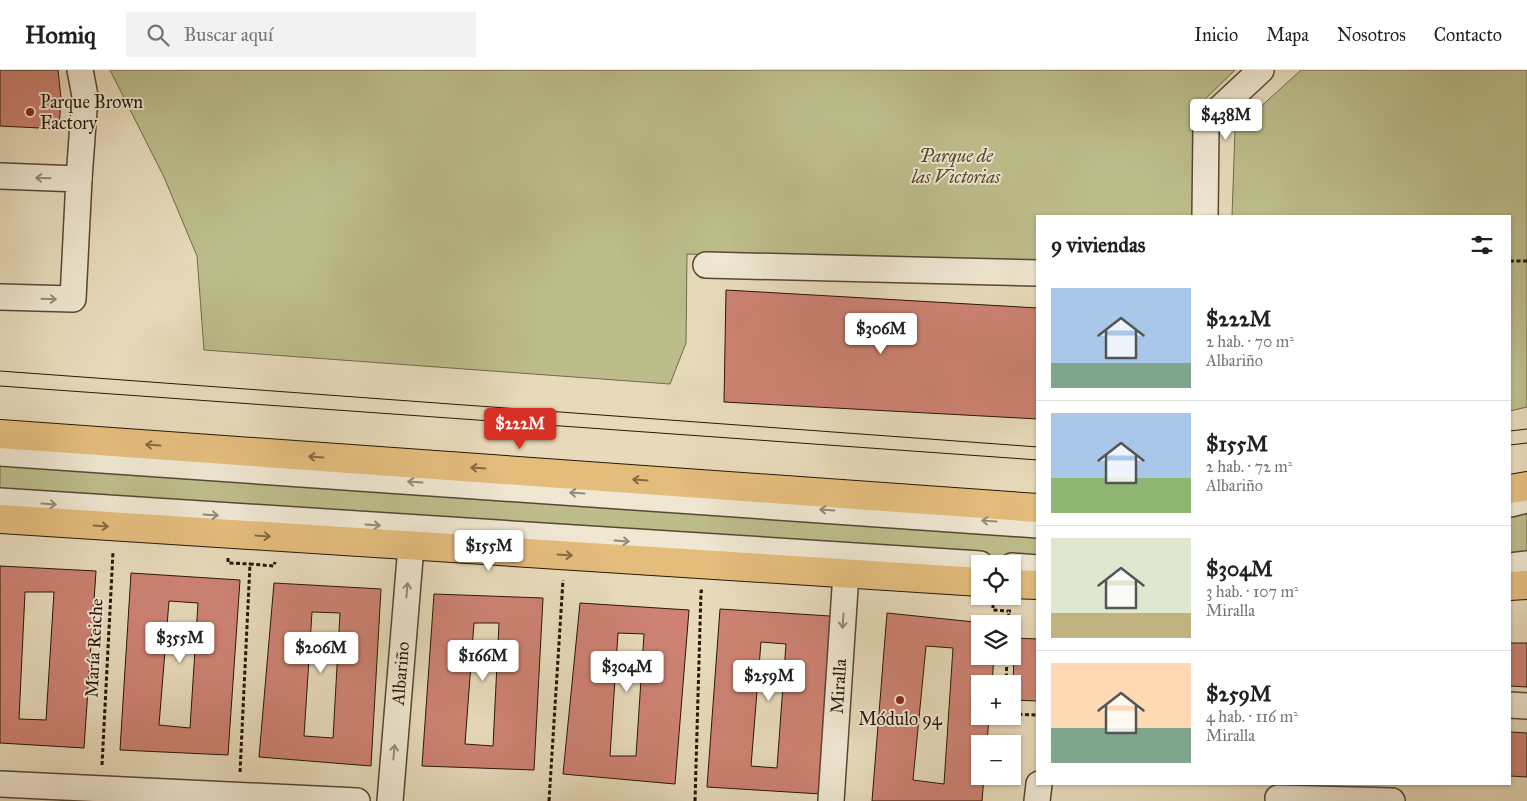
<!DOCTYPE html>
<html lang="es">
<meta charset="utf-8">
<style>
body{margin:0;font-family:"IM FELL Great Primer",serif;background:#f2f2f2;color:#202124;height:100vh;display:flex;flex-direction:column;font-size:19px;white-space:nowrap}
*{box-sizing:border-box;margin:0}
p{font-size:16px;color:#757577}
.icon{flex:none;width:28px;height:28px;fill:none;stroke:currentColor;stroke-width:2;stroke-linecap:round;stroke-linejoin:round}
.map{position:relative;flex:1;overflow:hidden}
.panel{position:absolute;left:1036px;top:145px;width:475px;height:570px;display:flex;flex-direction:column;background:#fff;border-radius:0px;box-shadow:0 1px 4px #0004}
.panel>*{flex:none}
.buttons{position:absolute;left:971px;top:485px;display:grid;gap:10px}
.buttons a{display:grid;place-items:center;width:50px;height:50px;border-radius:0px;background:#fff;box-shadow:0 1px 4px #0004;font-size:25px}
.price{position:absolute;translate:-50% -42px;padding:0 11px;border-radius:5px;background:#fff;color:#222;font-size:16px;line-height:32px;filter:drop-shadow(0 1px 2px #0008)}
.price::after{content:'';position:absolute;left:50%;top:30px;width:15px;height:11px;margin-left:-8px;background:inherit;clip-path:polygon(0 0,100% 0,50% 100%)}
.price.current{background:#d93025;color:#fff}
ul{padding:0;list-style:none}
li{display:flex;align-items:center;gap:15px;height:125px;padding:0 15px}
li+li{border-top:1px solid #e0e0e0}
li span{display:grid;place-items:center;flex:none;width:140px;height:100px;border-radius:0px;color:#555}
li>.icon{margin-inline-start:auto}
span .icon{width:60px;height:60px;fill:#fffc;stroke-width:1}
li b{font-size:21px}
h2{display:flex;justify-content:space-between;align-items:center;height:60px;padding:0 15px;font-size:21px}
header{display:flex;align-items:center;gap:30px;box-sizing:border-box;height:70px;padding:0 25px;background:#fff;border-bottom:1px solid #e0e0e0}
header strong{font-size:24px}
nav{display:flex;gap:28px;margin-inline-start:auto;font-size:18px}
.search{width:350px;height:45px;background:#f2f2f2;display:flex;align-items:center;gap:12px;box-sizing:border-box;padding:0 18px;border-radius:0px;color:#757577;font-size:19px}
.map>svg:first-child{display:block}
.green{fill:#bcbd8b;stroke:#726a4a}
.building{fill:#cd8272;stroke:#281608;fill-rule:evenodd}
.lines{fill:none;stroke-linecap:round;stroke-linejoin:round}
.minor-casing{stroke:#584734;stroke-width:28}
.major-casing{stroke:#281608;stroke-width:30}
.path{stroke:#281608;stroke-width:3;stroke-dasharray:4 2.5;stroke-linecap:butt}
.minor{stroke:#efe7d2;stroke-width:25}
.major{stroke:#e4bd7d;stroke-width:28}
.tram{stroke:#281608;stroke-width:1}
.oneway{stroke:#958977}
.oneway2{stroke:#866a42}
.poi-dot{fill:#8f2418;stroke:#efe7d2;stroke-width:2}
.labels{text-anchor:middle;stroke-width:4;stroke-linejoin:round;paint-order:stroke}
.poi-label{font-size:18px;fill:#281608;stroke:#efe7d2;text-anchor:start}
.park-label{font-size:18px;font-style:italic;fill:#54482f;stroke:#efe7d2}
.street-label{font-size:18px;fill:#281608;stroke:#efe7d2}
</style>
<header>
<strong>Homiq</strong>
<div class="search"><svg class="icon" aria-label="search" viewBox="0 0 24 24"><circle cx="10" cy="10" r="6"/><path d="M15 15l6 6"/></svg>Buscar aquí</div>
<nav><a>Inicio</a><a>Mapa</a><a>Nosotros</a><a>Contacto</a></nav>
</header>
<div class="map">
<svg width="1527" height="731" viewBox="0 0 1527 731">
<rect width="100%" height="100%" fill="#e7daba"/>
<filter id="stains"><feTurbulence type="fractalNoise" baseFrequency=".004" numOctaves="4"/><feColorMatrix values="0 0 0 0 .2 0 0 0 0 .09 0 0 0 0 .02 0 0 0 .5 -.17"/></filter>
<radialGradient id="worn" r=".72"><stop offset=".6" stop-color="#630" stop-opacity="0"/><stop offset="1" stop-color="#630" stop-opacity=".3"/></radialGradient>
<path class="green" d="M 110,0 L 1235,0 L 1202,32 L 1196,53 L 1192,146 L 1038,146 L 1037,194 L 687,184 L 686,273 L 670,314 L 204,280 L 197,186 L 164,107 Z
M 1301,0 L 1527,0 L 1527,337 L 1510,341 L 1510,146 L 1232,146 L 1235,60 Z
M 0,383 L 1037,455 L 1037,498 L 1012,494 L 980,494 L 0,431 Z
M 1527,430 L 1527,494 L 1510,496 L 1510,434 Z"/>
<path class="building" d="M 0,0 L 58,0 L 61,28 L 59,59 L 0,56 Z
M 726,220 L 1038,238 L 1038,349 L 724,332 Z
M 0,496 L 96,501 L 84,678 L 0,673 ZM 25,522 L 54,522 L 46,650 L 19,649 Z
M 131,503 L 240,510 L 228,685 L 120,680 ZM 169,531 L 198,533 L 190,658 L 159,655 Z
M 274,513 L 381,519 L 371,696 L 259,687 ZM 312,542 L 340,543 L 333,668 L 304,666 Z
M 434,524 L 543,528 L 534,700 L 422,696 ZM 474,553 L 499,553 L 493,676 L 465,674 Z
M 580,533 L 689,540 L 675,714 L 563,704 ZM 618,563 L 644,564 L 636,686 L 610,686 Z
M 720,539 L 830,546 L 821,724 L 707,717 ZM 761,572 L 786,574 L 777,698 L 751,696 Z
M 887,543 L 994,554 L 980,554 L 980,586 L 994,586 L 992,614 L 980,614 L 980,646 L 989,646 L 987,674 L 980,674 L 980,706 L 984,706 L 982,731 L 872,731 ZM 926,576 L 953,578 L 944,714 L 913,710 Z
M 1015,568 L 1038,569 L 1038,631 L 1012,630 Z
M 1510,573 L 1527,573 L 1527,617 L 1510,616 Z
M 1510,662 L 1527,663 L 1527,707 L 1510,706 Z"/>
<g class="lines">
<g class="minor-casing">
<g id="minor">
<path d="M 0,106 L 79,109 L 73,229 L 0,227"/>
<path d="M 79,109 L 85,26 L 80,0"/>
<path d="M 1205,146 L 1206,59 L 1216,42 L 1261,0"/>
<path d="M 706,195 L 1038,203"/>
<path d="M 0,383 L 1038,455"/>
<path d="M 0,431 L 980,494"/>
<path d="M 1510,434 L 1527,430"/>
<path d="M 1012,496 L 1038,498"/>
<path d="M 1510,496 L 1527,494"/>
<path d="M 1510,635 L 1527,636"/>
<path d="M 0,714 L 357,731"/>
<path d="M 1278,728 L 1392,731"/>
<path id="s1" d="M 390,731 L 411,476"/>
<path id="s2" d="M 831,731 L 846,503"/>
<path d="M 1037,731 L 1039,714"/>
</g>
</g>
<g class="major-casing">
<path id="major" d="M 0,364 L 1038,438
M 1510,419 L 1527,416
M 0,449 L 980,512
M 1012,514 L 1038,515
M 1510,516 L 1527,515"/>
</g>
<path class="path" d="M 1510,191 L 1527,191
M 228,488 L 228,493 L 250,494
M 993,534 L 993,540 L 1008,541
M 1008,554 L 1009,541 L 1011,541
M 1006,614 L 1007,586
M 1012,644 L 1038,645
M 102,695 L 113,482
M 240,702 L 250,494 L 274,496 L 275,492
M 549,731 L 563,510
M 695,731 L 701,521 L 703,521"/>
<use href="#minor" class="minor"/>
<use href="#major" class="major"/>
<path class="tram" d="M 0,301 L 1038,377
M 0,316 L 1038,390
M 1510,361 L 1527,359
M 1510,375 L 1527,373"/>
</g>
<defs><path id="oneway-shaft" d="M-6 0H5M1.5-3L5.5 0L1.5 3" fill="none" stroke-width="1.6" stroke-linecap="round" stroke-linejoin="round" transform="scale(1.25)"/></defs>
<g class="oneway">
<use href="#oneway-shaft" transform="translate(43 108) rotate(-178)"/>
<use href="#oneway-shaft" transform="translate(49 229) rotate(2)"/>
<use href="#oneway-shaft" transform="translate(415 412) rotate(-176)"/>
<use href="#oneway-shaft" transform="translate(577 423) rotate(-176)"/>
<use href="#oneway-shaft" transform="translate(49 434) rotate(4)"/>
<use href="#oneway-shaft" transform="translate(827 440) rotate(-176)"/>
<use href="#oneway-shaft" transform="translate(211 445) rotate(4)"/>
<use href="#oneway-shaft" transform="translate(989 451) rotate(-176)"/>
<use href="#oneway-shaft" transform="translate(373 455) rotate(4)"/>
<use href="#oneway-shaft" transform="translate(622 471) rotate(4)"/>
<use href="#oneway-shaft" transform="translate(407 520) rotate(-85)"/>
<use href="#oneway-shaft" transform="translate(843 551) rotate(94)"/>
<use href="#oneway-shaft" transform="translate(394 682) rotate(-85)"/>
</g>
<g class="oneway2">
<use href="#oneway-shaft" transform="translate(153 375) rotate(-176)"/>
<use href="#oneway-shaft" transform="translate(316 387) rotate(-176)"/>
<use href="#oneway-shaft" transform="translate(478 398) rotate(-176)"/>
<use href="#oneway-shaft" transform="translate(640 410) rotate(-176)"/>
<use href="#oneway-shaft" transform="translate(101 456) rotate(4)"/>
<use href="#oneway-shaft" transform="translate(263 466) rotate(4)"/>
<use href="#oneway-shaft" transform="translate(565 485) rotate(4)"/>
</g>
<g class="poi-dot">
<circle cx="30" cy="42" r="5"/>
<circle cx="900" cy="630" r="5"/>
</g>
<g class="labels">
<g class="poi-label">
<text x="40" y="38">Parque Brown<tspan x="40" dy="21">Factory</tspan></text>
<text x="900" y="655" text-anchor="middle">Módulo 94</text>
</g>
<g class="park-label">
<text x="956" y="92">Parque de<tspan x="956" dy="21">las Victorias</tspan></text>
</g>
<g class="street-label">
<text transform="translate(94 578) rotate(-87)" y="6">María Reiche</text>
<text dy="6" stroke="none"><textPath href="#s1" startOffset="128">Albariño</textPath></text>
<text dy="6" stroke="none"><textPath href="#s2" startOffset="115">Miralla</textPath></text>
</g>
</g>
<rect width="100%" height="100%" filter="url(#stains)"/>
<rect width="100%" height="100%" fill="url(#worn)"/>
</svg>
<div class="buttons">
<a><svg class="icon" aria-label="locate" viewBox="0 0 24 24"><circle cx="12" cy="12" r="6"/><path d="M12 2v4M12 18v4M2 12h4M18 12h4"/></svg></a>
<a><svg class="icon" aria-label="layers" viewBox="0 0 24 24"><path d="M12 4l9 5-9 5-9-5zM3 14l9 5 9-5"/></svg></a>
<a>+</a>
<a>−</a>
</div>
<b class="price" style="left:1226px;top:71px">$438M</b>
<b class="price" style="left:881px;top:285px">$306M</b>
<b class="price current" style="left:520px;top:380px">$222M</b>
<b class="price" style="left:489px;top:502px">$155M</b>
<b class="price" style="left:180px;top:594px">$355M</b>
<b class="price" style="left:321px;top:604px">$206M</b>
<b class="price" style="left:483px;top:612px">$166M</b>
<b class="price" style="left:627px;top:623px">$304M</b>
<b class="price" style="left:769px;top:632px">$259M</b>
<section class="panel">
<h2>9 viviendas<svg class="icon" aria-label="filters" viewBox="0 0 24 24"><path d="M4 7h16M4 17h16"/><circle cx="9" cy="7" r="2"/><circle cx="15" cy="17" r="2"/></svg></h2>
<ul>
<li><span style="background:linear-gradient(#a9c7e8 75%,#7fa58c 0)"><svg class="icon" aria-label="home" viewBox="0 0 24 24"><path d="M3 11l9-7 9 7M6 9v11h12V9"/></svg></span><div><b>$222M</b><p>2 hab. · 70 m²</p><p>Albariño</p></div></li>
<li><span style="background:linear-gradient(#a9c7e8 65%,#8fb573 0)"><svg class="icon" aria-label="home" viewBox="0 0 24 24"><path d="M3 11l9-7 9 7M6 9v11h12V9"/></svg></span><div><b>$155M</b><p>2 hab. · 72 m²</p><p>Albariño</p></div></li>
<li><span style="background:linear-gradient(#dfe7d0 75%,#c2b280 0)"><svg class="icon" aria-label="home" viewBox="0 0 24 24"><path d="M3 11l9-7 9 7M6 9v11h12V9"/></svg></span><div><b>$304M</b><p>3 hab. · 107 m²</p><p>Miralla</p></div></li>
<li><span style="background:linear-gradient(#ffd9b3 65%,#7fa58c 0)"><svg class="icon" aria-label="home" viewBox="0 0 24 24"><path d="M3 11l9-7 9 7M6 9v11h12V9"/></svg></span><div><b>$259M</b><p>4 hab. · 116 m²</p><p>Miralla</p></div></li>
</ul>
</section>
</div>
